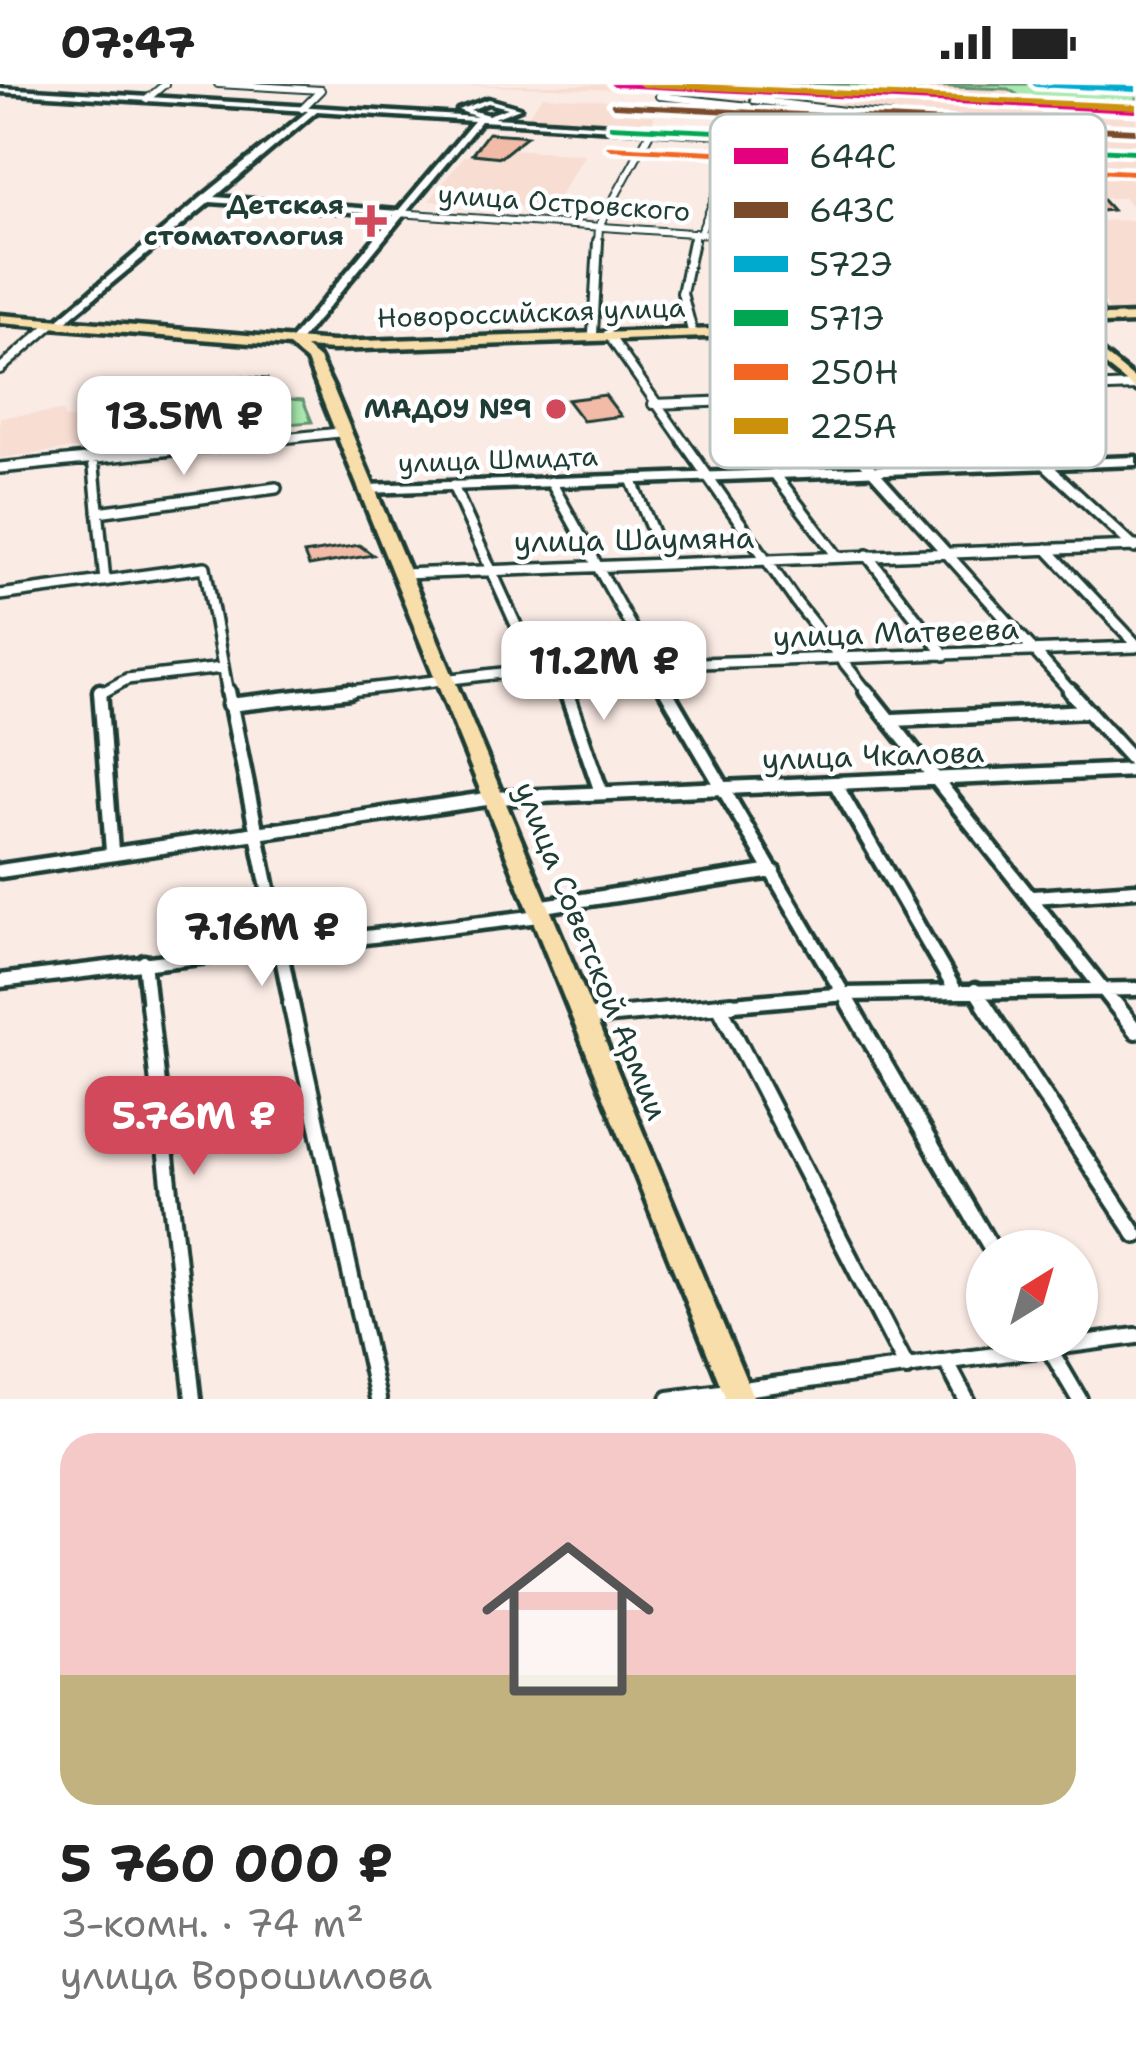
<!DOCTYPE html>
<html lang="ru">
<meta charset="utf-8">
<style>
body{margin:0;font-family:"Shantell Sans",sans-serif;background:#f6f6f6;color:#222;height:100vh;display:flex;flex-direction:column;font-size:45px;white-space:nowrap}
*{box-sizing:border-box;margin:0}
p{font-size:39px;color:#767676}
.icon{flex:none;width:66px;height:66px;fill:none;stroke:currentColor;stroke-width:2;stroke-linecap:round;stroke-linejoin:round}
.map{position:relative;height:1315px;overflow:hidden}
.details{display:flex;flex-direction:column;background:#fff;flex:1}
.details>*{flex:none}
.needle{width:78px;rotate:37deg}
.buttons{position:absolute;left:966px;top:1146px;display:grid;gap:24px}
.buttons a{display:grid;place-items:center;width:132px;height:132px;border-radius:50%;background:#fff;box-shadow:0 3px 9px #0004;font-size:60px}
.price{position:absolute;translate:-50% -102px;padding:0 27px;border-radius:24px;background:#fff;color:#222;font-size:39px;line-height:78px;filter:drop-shadow(0 3px 6px #0008)}
.price::after{content:'';position:absolute;left:50%;top:72px;width:36px;height:27px;margin-left:-18px;background:inherit;clip-path:polygon(0 0,100% 0,50% 100%)}
.price.on{background:#d1495b;color:#fff}
ul{padding:0;list-style:none}
li{display:grid;align-content:center;gap:24px;height:636px;padding:0 60px}
li span{display:grid;place-items:center;height:372px;border-radius:36px;color:#555}
li>.icon{margin-inline-start:auto}
span .icon{width:216px;height:216px;fill:#fffc;stroke-width:1}
li b{font-size:51px}
.status{display:flex;justify-content:space-between;align-items:center;height:84px;padding:0 60px;background:#fff;direction:ltr}
.status svg{height:33px;fill:currentColor}
.map>svg:first-child{display:block}
.built{fill:#f8ddd2}
.green{fill:#a9e8af;stroke:#649272;stroke-width:3}
.building{fill:#f2bba7;stroke:#1f3d34;stroke-width:3}
.lines{fill:none;stroke-linecap:round;stroke-linejoin:round}
.street-far4-casing{stroke:#1f3d34;stroke-width:10}
.street-far3-casing{stroke:#1f3d34;stroke-width:14}
.street-far2-casing{stroke:#1f3d34;stroke-width:16}
.street-far1-casing{stroke:#1f3d34;stroke-width:21}
.street-casing{stroke:#1f3d34;stroke-width:22}
.secondary-casing{stroke:#1f3d34;stroke-width:9}
.primary-casing{stroke:#1f3d34;stroke-width:9}
.street-far4{stroke:#fff;stroke-width:6}
.street-far3{stroke:#fff;stroke-width:8}
.street-far2{stroke:#fff;stroke-width:9}
.street-far1{stroke:#fff;stroke-width:12}
.street{stroke:#fff;stroke-width:14}
.secondary{fill:#fff;fill-rule:evenodd}
.primary{fill:#f8deab;fill-rule:evenodd}
.rail{stroke:#1f3d34;stroke-width:3}
.rail-1-casing{stroke:#fff;stroke-width:9}
.rail-2-casing{stroke:#fff;stroke-width:9}
.rail-3-casing{stroke:#fff;stroke-width:9}
.rail-4-casing{stroke:#fff;stroke-width:9}
.rail-5-casing{stroke:#fff;stroke-width:9}
.rail-6-casing{stroke:#fff;stroke-width:9}
.rail-1{fill:#e5007d;fill-rule:evenodd}
.rail-2{fill:#7a4b2a;fill-rule:evenodd}
.rail-3{fill:#00a9ce;fill-rule:evenodd}
.rail-4{fill:#00a651;fill-rule:evenodd}
.rail-5{fill:#f26522;fill-rule:evenodd}
.rail-6{fill:#cc910a;fill-rule:evenodd}
.poi-dot{fill:#d1495b;stroke:#fff;stroke-width:4.5}
.labels{text-anchor:middle;stroke-width:9;stroke-linejoin:round;paint-order:stroke}
.far-street-label{font-size:27px;fill:#1f3d34;stroke:#fff}
.far-poi-label{font-size:27px;font-weight:bold;fill:#1f3d34;stroke:#fff;text-anchor:end}
.street-label{font-size:30px;fill:#1f3d34;stroke:#fff}
.key{fill:#fff;stroke:#bcc5c2;stroke-width:3}
.key-label{font-size:33px;fill:#1f3d34}
</style>
<div class="status"><b>07:47</b><svg viewBox="0 0 49 12"><path d="M0 12V9h3v3zM5 12V6h3v6zM10 12V3h3v9zM15 12V0h3v12zM26 1h20v11H26zM47 4h2v5h-2z"/></svg></div>
<div class="map">
<svg width="1136" height="1315" viewBox="0 0 1136 1315">
<rect width="100%" height="100%" fill="#fbebe5"/>
<filter id="ink" filterUnits="userSpaceOnUse"><feTurbulence type="fractalNoise" baseFrequency=".00833" numOctaves="2"/><feDisplacementMap in="SourceGraphic" scale="24" xChannelSelector="R" yChannelSelector="G"/><feConvolveMatrix kernelMatrix="1 2 1 2 8 2 1 2 1" color-interpolation-filters="sRGB"/></filter>
<g filter="url(#ink)">
<path class="built" d="M 1136,0 L 1136,68 L 984,58 L 925,32 L 747,10 L 455,1 Z
M 543,12 L 642,18 L 635,30 L 655,31 L 652,40 L 527,33 Z
M 508,65 L 585,70 L 551,125 L 429,117 L 464,72 L 501,74 Z
M 1017,67 L 1136,73 L 1136,127 L 1125,114 L 1080,114 L 1074,105 L 1042,104 Z
M 1136,136 L 1136,229 L 1111,229 L 1057,138 Z
M 62,327 L 65,334 L 109,344 L 88,363 L 0,374 L 0,333 Z"/>
<path class="green" d="M 788,0 L 1136,0 L 1136,22 L 1031,19 L 1008,5 L 927,2 L 904,13 Z
M 257,313 L 303,316 L 312,338 L 237,344 Z"/>
<path class="building" d="M 488,49 L 519,51 L 527,52 L 501,73 L 472,70 Z
M 1041,99 L 1072,99 L 1082,116 L 1103,116 L 1112,126 L 1065,130 Z
M 241,293 L 266,295 L 231,334 L 208,336 Z
M 605,311 L 621,332 L 583,337 L 567,316 Z
M 359,461 L 373,471 L 309,482 L 304,470 Z"/>
<g class="lines">
<g class="street-far4-casing">
<path id="street-far4" d="M 218,0 L 321,6 L 302,25
M 659,12 L 749,22 L 736,50
M 147,15 L 165,0
M 754,16 L 935,38 L 991,66
M 913,61 L 923,133
M 805,124 L 1045,143
M 397,129 L 854,160
M 700,150 L 740,51
M 598,160 L 599,142 L 652,45
M 693,160 L 695,149
M 794,160 L 822,56"/>
</g>
<g class="street-far3-casing">
<path id="street-far3" d="M 795,157 L 771,245 L 811,313 L 849,360
M 811,157 L 1065,175
M 783,201 L 1075,194
M 896,241 L 1023,360
M 692,247 L 682,209 L 693,157
M 593,250 L 598,157
M 608,250 L 685,360
M 935,278 L 1098,271
M 0,285 L 52,240
M 653,320 L 1136,302
M 841,351 L 1006,346
M 231,360 L 344,348"/>
</g>
<g class="street-far2-casing">
<path id="street-far2" d="M 683,357 L 796,518 L 869,610
M 846,357 L 1073,610
M 1020,357 L 1135,464
M 93,373 L 105,497
M 0,384 L 259,357
M 774,389 L 837,472
M 631,395 L 665,478
M 551,398 L 668,610
M 453,402 L 536,585
M 98,428 L 276,404
M 1047,465 L 1136,560
M 867,471 L 945,571
M 402,490 L 1136,462
M 0,511 L 205,483 L 228,610
M 559,585 L 567,610
M 100,610 L 127,595 L 222,584
M 324,610 L 536,585 L 1136,563"/>
</g>
<g class="street-far1-casing">
<path id="street-far1" d="M 100,607 L 112,767
M 228,607 L 292,923
M 566,607 L 601,708
M 666,607 L 851,923
M 866,607 L 1117,923
M 1070,607 L 1136,680
M 229,621 L 350,607
M 893,636 L 1089,627
M 835,699 L 955,906
M 0,787 L 493,714 L 1136,686
M 1033,813 L 1136,806
M 537,823 L 773,787
M 144,878 L 149,923
M 0,897 L 540,832
M 975,906 L 986,923
M 700,923 L 846,910 L 1136,905"/>
</g>
<g class="street-casing">
<path id="street" d="M 149,920 L 193,1315
M 291,920 L 378,1315
M 849,920 L 993,1167
M 984,920 L 1136,1151
M 1115,920 L 1136,947
M 719,921 L 907,1284
M 583,934 L 732,920
M 1045,1257 L 1079,1315
M 948,1281 L 966,1315
M 669,1315 L 1136,1252"/>
</g>
<g class="secondary-casing">
<path id="secondary" d="M 0,4 L 477,33 L 458,26 L 488,15 L 520,24 L 494,34 L 991,64 L 1007,71 L 1106,236 L 1097,238 L 1000,73 L 990,68 L 481,37 L 297,261 L 288,259 L 394,131 L 210,118 L 59,243 L 55,242 L 55,238 L 202,113 L 308,27 L 0,8 ZM 488,19 L 508,24 L 488,31 L 470,26 ZM 317,27 L 474,37 L 398,127 L 215,113 Z
M 1136,373 L 1136,381 L 367,409 L 361,405 L 367,401 Z"/>
</g>
<g class="primary-casing">
<path id="primary" d="M 0,231 L 333,258 L 1136,231 L 1136,239 L 1068,241 L 1136,296 L 1136,306 L 1054,241 L 333,266 L 306,264 L 319,275 L 333,304 L 754,1315 L 726,1315 L 307,277 L 289,262 L 0,239 Z"/>
</g>
<use href="#street-far4" class="street-far4"/>
<use href="#street-far3" class="street-far3"/>
<use href="#street-far2" class="street-far2"/>
<use href="#street-far1" class="street-far1"/>
<use href="#street" class="street"/>
<use href="#secondary" class="secondary"/>
<use href="#primary" class="primary"/>
<path class="rail" d="M 654,2 L 1136,30
M 900,32 L 1136,49"/>
<g class="rail-1-casing">
<path id="rail-1" d="M 610,0 L 667,0 L 1136,23 L 1136,29 L 614,3 Z"/>
</g>
<g class="rail-2-casing">
<path id="rail-2" d="M 610,19 L 1135,44 L 1136,50 L 613,24 Z"/>
</g>
<g class="rail-3-casing">
<path id="rail-3" d="M 1032,0 L 1136,2 L 1136,8 L 1036,3 Z"/>
</g>
<g class="rail-4-casing">
<path id="rail-4" d="M 609,40 L 1134,65 L 1136,70 L 612,45 L 609,44 Z"/>
</g>
<g class="rail-5-casing">
<path id="rail-5" d="M 608,61 L 1133,86 L 1136,91 L 611,66 L 606,63 Z"/>
</g>
<g class="rail-6-casing">
<path id="rail-6" d="M 638,0 L 699,0 L 1136,20 L 1136,26 L 642,3 Z"/>
</g>
<use href="#rail-1" class="rail-1"/>
<use href="#rail-2" class="rail-2"/>
<use href="#rail-3" class="rail-3"/>
<use href="#rail-4" class="rail-4"/>
<use href="#rail-5" class="rail-5"/>
<use href="#rail-6" class="rail-6"/>
</g>
</g>
<g class="poi-dot">
<path d="M365 119h12v12h12v12h-12v12h-12v-12h-12v-12h12z"/>
<circle cx="556" cy="325" r="12"/>
</g>
<g class="labels">
<g class="far-street-label">
<text transform="translate(564 119) rotate(4)" y="9">улица Островского</text>
<text transform="translate(531 229) rotate(-2)" y="9">Новороссийская улица</text>
<text transform="translate(498 376) rotate(-2)" y="9">улица Шмидта</text>
</g>
<g class="far-poi-label">
<text x="344" y="130">Детская<tspan x="344" dy="31">стоматология</tspan></text>
<text x="532" y="334">МАДОУ №9</text>
</g>
<g class="street-label">
<text transform="translate(634 456) rotate(-1)" y="10">улица Шаумяна</text>
<text transform="translate(896 549) rotate(-2)" y="10">улица Матвеева</text>
<text transform="translate(873 672) rotate(-2)" y="10">улица Чкалова</text>
<text transform="translate(591 867) rotate(68)" y="10">улица Советской Армии</text>
</g>
</g>
<rect x="710" y="30" width="396" height="354" rx="18" class="key"/>
<rect x="734" y="64" width="54" height="16" fill="#e5007d"/>
<rect x="734" y="118" width="54" height="16" fill="#7a4b2a"/>
<rect x="734" y="172" width="54" height="16" fill="#00a9ce"/>
<rect x="734" y="226" width="54" height="16" fill="#00a651"/>
<rect x="734" y="280" width="54" height="16" fill="#f26522"/>
<rect x="734" y="334" width="54" height="16" fill="#cc910a"/>
<g class="key-label">
<text x="809" y="84">644С</text>
<text x="809" y="138">643С</text>
<text x="809" y="192">572Э</text>
<text x="809" y="246">571Э</text>
<text x="809" y="300">250Н</text>
<text x="809" y="354">225А</text>
</g>
</svg>
<div class="buttons">
<a><svg class="needle" viewBox="-14 -14 28 28"><path d="M0-13l5 13h-10z" fill="#e53935"/><path d="M0 13l5-13h-10z" fill="#767676"/></svg></a>
</div>
<b class="price" style="left:184px;top:394px">13.5M ₽</b>
<b class="price" style="left:604px;top:639px">11.2M ₽</b>
<b class="price" style="left:262px;top:905px">7.16M ₽</b>
<b class="price on" style="left:194px;top:1094px">5.76M ₽</b>
</div>
<section class="details">
<ul>
<li><span style="background:linear-gradient(#f6c9c9 65%,#c2b280 0)"><svg class="icon" aria-label="home" viewBox="0 0 24 24"><path d="M3 11l9-7 9 7M6 9v11h12V9"/></svg></span><div><b>5 760 000 ₽</b><p>3-комн. · 74 m²</p><p>улица Ворошилова</p></div></li>
</ul>
</section>
